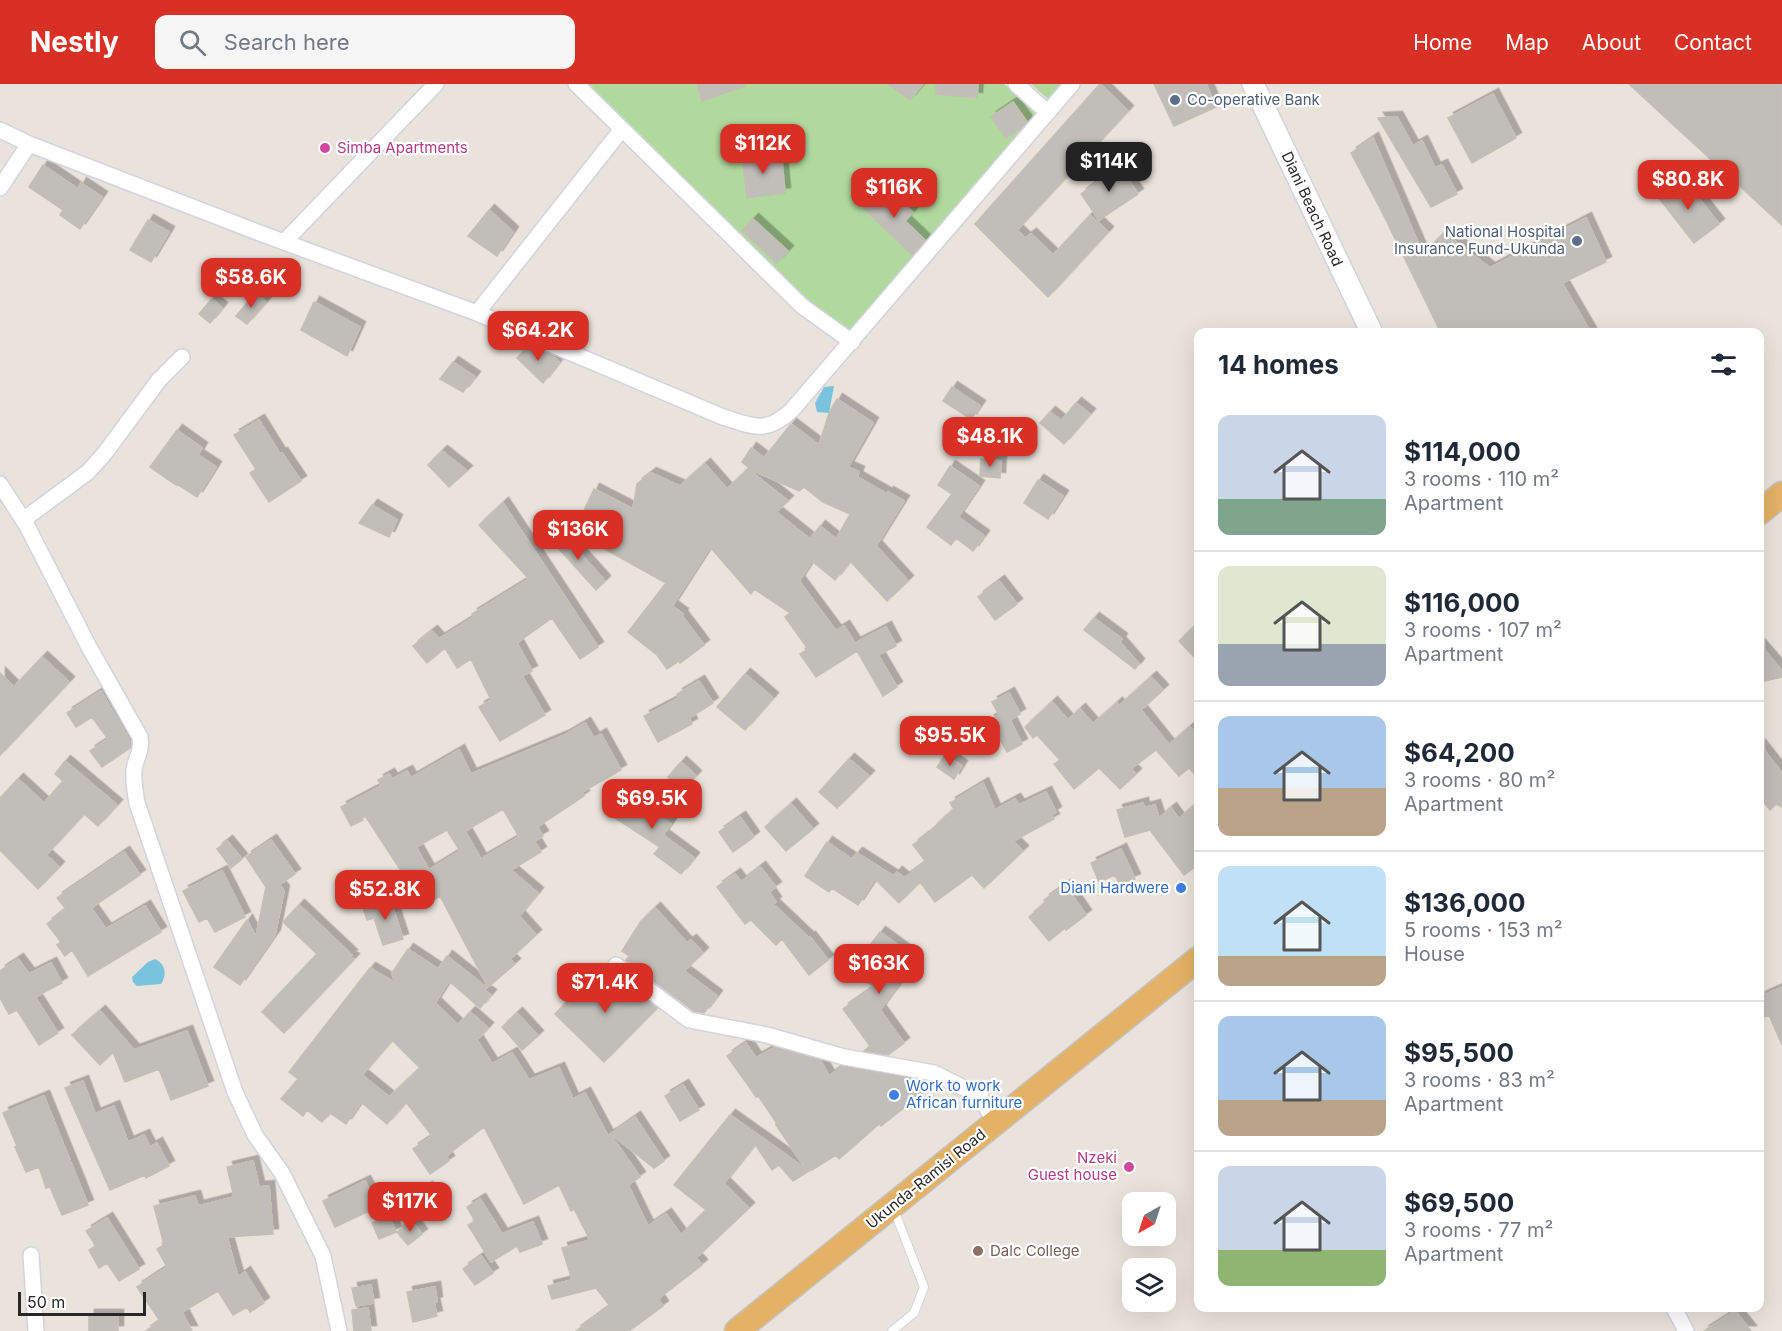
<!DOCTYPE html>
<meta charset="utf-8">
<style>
body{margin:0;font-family:Inter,sans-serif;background:#f6f6f7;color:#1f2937;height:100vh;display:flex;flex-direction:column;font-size:22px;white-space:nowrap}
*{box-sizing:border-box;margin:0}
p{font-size:20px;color:#747a83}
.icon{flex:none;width:33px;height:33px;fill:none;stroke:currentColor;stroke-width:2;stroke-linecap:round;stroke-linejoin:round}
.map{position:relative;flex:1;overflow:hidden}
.sheet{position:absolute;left:1194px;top:244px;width:570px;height:984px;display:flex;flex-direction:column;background:#fff;border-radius:12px;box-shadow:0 6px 24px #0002}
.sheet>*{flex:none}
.needle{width:39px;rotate:219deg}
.tools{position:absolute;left:1122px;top:1108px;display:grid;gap:12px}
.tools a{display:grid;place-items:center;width:54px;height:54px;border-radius:12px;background:#fff;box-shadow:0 6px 24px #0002;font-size:30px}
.scale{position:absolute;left:18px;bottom:15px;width:128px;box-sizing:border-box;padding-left:6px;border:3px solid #282828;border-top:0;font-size:16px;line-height:21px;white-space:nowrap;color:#282828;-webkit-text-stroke:4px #fff;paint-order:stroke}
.price{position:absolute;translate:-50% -51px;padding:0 14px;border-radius:12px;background:#d93025;color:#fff;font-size:20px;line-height:39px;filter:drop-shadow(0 2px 3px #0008)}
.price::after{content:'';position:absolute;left:50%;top:36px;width:18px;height:14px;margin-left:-9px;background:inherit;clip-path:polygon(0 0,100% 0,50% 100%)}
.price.active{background:#222;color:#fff}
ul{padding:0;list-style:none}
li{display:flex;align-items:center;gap:18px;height:150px;padding:0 24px}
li+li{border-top:2px solid #e0e1e3}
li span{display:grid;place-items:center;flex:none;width:168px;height:120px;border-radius:12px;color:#555}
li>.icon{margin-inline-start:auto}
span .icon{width:72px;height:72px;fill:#fffc;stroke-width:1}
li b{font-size:26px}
h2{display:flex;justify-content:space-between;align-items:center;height:72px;padding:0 24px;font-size:26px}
header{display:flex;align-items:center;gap:36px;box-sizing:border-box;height:84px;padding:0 30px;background:#d93025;color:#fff}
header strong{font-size:28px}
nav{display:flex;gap:33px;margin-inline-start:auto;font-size:21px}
.search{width:420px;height:54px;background:#f6f6f7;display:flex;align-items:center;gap:15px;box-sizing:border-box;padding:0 21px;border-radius:12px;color:#747a83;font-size:22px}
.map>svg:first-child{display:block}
.green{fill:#b1d99e}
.water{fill:#7ac3df}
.building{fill:#c1bdb8;stroke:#c4bfb5;stroke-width:1.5;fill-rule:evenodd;filter:url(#shadow)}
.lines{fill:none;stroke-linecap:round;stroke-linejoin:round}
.service-casing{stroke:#d1d3df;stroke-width:10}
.minor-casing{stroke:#d1d3df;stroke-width:18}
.secondary-casing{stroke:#d1d3df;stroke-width:24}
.trunk-casing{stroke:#c3c3c3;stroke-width:27}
.service{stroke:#fff;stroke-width:8}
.minor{stroke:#fff;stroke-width:15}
.secondary{stroke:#fff;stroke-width:21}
.trunk{stroke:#e4b267;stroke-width:24}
.service-dot{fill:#5c6f8a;stroke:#fff;stroke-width:2}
.hotel-dot{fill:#d1479c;stroke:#fff;stroke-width:2}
.shop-dot{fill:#3f7fe0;stroke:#fff;stroke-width:2}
.education-dot{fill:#8d6e63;stroke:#fff;stroke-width:2}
.labels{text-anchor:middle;stroke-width:4.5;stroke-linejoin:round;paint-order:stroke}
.service-label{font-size:15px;fill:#4e5e75;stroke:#fff;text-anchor:start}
.hotel-label{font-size:15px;fill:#b23c85;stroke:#fff;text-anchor:start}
.street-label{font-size:15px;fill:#282828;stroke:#fff}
.shop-label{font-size:15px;fill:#366cbe;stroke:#fff;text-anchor:end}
.education-label{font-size:15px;fill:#785e54;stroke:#fff;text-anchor:start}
</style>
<header>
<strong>Nestly</strong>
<div class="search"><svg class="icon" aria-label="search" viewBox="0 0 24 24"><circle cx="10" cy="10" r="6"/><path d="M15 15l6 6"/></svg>Search here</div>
<nav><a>Home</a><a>Map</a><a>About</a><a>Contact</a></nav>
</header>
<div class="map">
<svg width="1782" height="1247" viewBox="0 0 1782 1247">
<defs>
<filter id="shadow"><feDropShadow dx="5.5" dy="-5.5" stdDeviation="0" flood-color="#0004"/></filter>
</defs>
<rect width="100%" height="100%" fill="#e9e3db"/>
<path class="green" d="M 589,0 L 1004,0 L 1038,30 L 850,248 L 806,217 Z
M 1031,0 L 1063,0 L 1048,15 Z"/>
<path class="water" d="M 834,302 L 829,329 L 817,328 L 815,319 L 824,303 Z
M 155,875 C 166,880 167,891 161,900 L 137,902 L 133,898 L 132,893 L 148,878 Z"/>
<path class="building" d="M 697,0 L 744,0 L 745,2 L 702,17 Z
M 888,0 L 923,0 L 910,16 Z
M 936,0 L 978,0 L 977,14 L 936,10 Z
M 1100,0 L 1128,27 L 1017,146 L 1025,154 L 1031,150 L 1053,171 L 1090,131 L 1108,148 L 1048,213 L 975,140 Z
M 1154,0 L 1206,0 L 1216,23 L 1174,42 Z
M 1629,0 L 1782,0 L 1782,141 Z
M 1493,10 L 1516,54 L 1472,79 L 1448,34 Z
M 1013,18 L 1027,38 L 1020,45 L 1006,54 L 991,33 Z
M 1397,33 L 1413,62 L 1422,57 L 1435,84 L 1442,81 L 1457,110 L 1431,123 L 1378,34 Z
M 1373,54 L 1423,170 L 1444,149 L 1490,184 L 1586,134 L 1606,178 L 1562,199 L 1591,249 L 1441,249 L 1383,130 L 1351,69 Z
M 773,68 L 774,76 L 782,76 L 785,109 L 747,114 L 742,71 Z
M 43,81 L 78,105 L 81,99 L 102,113 L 80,145 L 60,131 L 63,126 L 29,103 Z
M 1119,82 L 1138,110 L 1099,136 L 1081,110 Z
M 1683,94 L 1719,140 L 1694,159 L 1658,113 Z
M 883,101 L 913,128 L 905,137 L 925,156 L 912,171 L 863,124 Z
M 489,126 L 513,148 L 497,172 L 468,152 Z
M 753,135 L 788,167 L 777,179 L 742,147 Z
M 148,136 L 169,148 L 151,178 L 130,166 Z
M 255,209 L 266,218 L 247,240 L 236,232 Z
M 212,215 L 222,224 L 210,239 L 199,230 Z
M 314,218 L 360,243 L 347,272 L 301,246 Z
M 529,261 L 550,270 L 559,278 L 543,299 L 517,274 Z
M 453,278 L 475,293 L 463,308 L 440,295 Z
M 952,303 L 980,322 L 971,335 L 943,317 Z
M 837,315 L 873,339 L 848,383 L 859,388 L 857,393 L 887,410 L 888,408 L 904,417 L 876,462 L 908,497 L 887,517 L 850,477 L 835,496 L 812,477 L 799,497 L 836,547 L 844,542 L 855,559 L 886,543 L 896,562 L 878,571 L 897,603 L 883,612 L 857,567 L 816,593 L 800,570 L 808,565 L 785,533 L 790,529 L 754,505 L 751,510 L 710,463 L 672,522 L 683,530 L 682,532 L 704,561 L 680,579 L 679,577 L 667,585 L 657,571 L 628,548 L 666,499 L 574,448 L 594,405 L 633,425 L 637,400 L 651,389 L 680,402 L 705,380 L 727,405 L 748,385 L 788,417 L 776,428 L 810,455 L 820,442 L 836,455 L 850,430 L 823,418 L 804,403 L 799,407 L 752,386 L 742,378 L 751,364 L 764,374 L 791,340 L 819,361 L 829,329 Z
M 1076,319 L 1090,330 L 1064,360 L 1040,339 L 1050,328 L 1061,337 Z
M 259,336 L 280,370 L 282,369 L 301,397 L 269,418 L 250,389 L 256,385 L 234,351 Z
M 177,346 L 202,364 L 198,371 L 216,383 L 197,413 L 177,400 L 176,401 L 150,383 Z
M 442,367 L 467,387 L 449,403 L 428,381 Z
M 981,375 L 1001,377 L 1000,394 L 980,392 Z
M 950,382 L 979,402 L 958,433 L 984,452 L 973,467 L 956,454 L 951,461 L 927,443 L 952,410 L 938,401 Z
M 1038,396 L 1063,412 L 1048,435 L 1024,419 Z
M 503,419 L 598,563 L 580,575 L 552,534 L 517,559 L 532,587 L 522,592 L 545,631 L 500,657 L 479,623 L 491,616 L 471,575 L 457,584 L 445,564 L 427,579 L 413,562 L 432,547 L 439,555 L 474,533 L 472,530 L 529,495 L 479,441 Z
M 372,421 L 397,436 L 389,453 L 359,439 Z
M 561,448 L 605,497 L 596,506 L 551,456 Z
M 999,497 L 1017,520 L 995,536 L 978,513 Z
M 1094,534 L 1122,555 L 1120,558 L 1139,580 L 1135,585 L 1084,546 Z
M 1198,539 L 1198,577 L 1179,557 Z
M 1760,561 L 1782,587 L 1782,593 L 1760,598 Z
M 42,573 L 69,598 L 0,671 L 0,589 L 14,603 Z
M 745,590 L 773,614 L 745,646 L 717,623 Z
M 1151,593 L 1163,606 L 1141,626 L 1169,661 L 1190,643 L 1198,653 L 1198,694 L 1189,684 L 1179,692 L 1156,666 L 1131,685 L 1136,690 L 1120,705 L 1099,684 L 1074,705 L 1054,680 L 1060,676 L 1037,651 L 1033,654 L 1025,643 L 1052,618 L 1068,636 L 1080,625 L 1093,640 L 1117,619 L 1119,622 Z
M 699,597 L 713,619 L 689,634 L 692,640 L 658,658 L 644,632 L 679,614 L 677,610 Z
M 101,607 L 131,659 L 130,664 L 102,683 L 90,667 L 108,655 L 92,633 L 76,643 L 67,629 Z
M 1009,609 L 1020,630 L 1010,636 L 1022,660 L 1007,668 L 989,636 L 999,631 L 992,618 Z
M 585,639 L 594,654 L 601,650 L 621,686 L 582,708 L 584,712 L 537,743 L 543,752 L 534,757 L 541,768 L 511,786 L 538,809 L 519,832 L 536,851 L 510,875 L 515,880 L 488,903 L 440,812 L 424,822 L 364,730 L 362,731 L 363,736 L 351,742 L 341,723 L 381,702 L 378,696 L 389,690 L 392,695 L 407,687 L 411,694 L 459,666 L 471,690 L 565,651 ZM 503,725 L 519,753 L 481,775 L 465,747 ZM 447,746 L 460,767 L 429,786 L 416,763 Z
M 1760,661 L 1782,689 L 1782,723 L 1776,720 L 1770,726 L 1760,714 Z
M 945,671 L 962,682 L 954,695 L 937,683 Z
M 849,675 L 869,692 L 837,724 L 819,708 Z
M 65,677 L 117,721 L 98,742 L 84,730 L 46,771 L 59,783 L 38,805 L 0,766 L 0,714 L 18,695 L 44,719 L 63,697 L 55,690 Z
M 681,678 L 696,692 L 682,706 L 668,693 Z
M 983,699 L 995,726 L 1015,715 L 1019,721 L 1046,708 L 1056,728 L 1051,731 L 1054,735 L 1013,757 L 1023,767 L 984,804 L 972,791 L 935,818 L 920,798 L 899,819 L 875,795 L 858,821 L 832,804 L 829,808 L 805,792 L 827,758 L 852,775 L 857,769 L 893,792 L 897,788 L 904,794 L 926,778 L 913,761 L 933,746 L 932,745 L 954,725 L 950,719 Z
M 631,703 L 642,710 L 638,716 L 671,740 L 663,751 L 694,774 L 681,790 L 654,770 L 660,763 L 612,732 Z
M 1198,718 L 1198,781 L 1184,791 L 1150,746 L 1125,753 L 1117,726 L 1143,719 L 1144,724 L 1155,721 L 1159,734 L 1171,724 L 1179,735 Z
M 791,720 L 813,745 L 786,767 L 765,743 Z
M 740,733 L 754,753 L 733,768 L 719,748 Z
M 271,756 L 295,790 L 279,801 L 284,807 L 275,851 L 240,901 L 214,883 L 247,836 L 256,853 L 266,803 L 246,773 Z
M 227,757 L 242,775 L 231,784 L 217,765 Z
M 1121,765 L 1135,795 L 1120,801 L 1115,791 L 1099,798 L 1091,779 Z
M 124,768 L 140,791 L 91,824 L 106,845 L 145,822 L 161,848 L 88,892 L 72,866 L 65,872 L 57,861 L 61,858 L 47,840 L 66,825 L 57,814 Z
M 760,783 L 776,803 L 769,808 L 776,818 L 773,820 L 809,854 L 810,853 L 828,876 L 809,891 L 782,855 L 776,861 L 751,836 L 745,840 L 717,803 L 735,790 L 741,798 Z
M 222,787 L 245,833 L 215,848 L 207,834 L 199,838 L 183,807 Z
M 1065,801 L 1086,831 L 1066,846 L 1065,844 L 1049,857 L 1029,833 L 1046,818 L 1044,816 Z
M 390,815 L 403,855 L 383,861 L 374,834 L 367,836 L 363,824 Z
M 299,821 L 352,871 L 348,872 L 354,875 L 284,949 L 262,928 L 317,870 L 283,838 Z
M 655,824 L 687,859 L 691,856 L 703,869 L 684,887 L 717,912 L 704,929 L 694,927 L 671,910 L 626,876 L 629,872 L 622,867 L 641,837 Z
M 880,848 L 914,873 L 898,894 L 901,897 L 880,926 L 904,959 L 888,971 L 864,967 L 870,962 L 843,925 L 874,903 L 856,890 L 872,867 L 868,864 Z
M 408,865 L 438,885 L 447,872 L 487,904 L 484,906 L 491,911 L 480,924 L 449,897 L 435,919 L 458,941 L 470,928 L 488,944 L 477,956 L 492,980 L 512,969 L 529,996 L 559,984 L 573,1015 L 585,1009 L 608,1052 L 610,1050 L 640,1093 L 628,1101 L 648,1142 L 666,1130 L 681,1151 L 706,1126 L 674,1101 L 730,1031 L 806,1085 L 776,1041 L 776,1038 L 759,1013 L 756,1013 L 746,998 L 748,996 L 745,997 L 727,972 L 746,959 L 756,974 L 775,963 L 820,976 L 829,992 L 842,983 L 905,994 L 911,1002 L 919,996 L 924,997 L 929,1004 L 881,1042 L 879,1040 L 839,1075 L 836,1071 L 812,1086 L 807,1086 L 809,1087 L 793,1097 L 779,1081 L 772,1086 L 755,1060 L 724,1099 L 749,1124 L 696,1174 L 702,1181 L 658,1215 L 663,1222 L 629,1247 L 576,1247 L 610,1222 L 596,1204 L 552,1215 L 548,1202 L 572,1196 L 562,1164 L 590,1156 L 574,1125 L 571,1127 L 559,1101 L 524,1120 L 484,1043 L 446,1072 L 449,1077 L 430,1090 L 413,1065 L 432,1052 L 406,1018 L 387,1040 L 361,1018 L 346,1040 L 330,1029 L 322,1038 L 307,1026 L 303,1032 L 281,1015 L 298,995 L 289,988 L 370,884 L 395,899 L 392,889 ZM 392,956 L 420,984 L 389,1013 L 362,991 Z
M 18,875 L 29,890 L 51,879 L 62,899 L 35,913 L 58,949 L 39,961 L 17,926 L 9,930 L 0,914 L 0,887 Z
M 598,886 L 610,898 L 614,892 L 657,924 L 604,978 L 555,930 Z
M 1782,903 L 1782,961 L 1769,931 L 1760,935 L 1760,913 Z
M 100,927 L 134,966 L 187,947 L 208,1002 L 171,1016 L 159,985 L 125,998 L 113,968 L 100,981 L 72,951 Z
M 517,929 L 538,952 L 522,966 L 502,943 Z
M 83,997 L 95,1030 L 114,1022 L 128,1058 L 144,1051 L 150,1063 L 157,1059 L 169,1082 L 146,1094 L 145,1091 L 110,1106 L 65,1004 Z
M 683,1001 L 699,1026 L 680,1037 L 665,1012 Z
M 44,1012 L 88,1121 L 62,1131 L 50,1103 L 46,1104 L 39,1083 L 26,1088 L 15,1063 L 17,1062 L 3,1029 Z
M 635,1033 L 664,1077 L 654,1084 L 611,1050 Z
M 253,1077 L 259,1103 L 269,1102 L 273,1150 L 227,1153 L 238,1193 L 245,1188 L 264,1219 L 250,1228 L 247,1223 L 233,1231 L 218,1207 L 182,1228 L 192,1247 L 146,1247 L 160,1237 L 137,1203 L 167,1183 L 157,1165 L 164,1161 L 154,1122 L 195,1112 L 198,1122 L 234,1113 L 227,1083 Z
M 365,1097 L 378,1123 L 335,1143 L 323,1117 Z
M 427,1103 L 437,1115 L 424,1125 L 414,1113 Z
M 480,1115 L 502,1150 L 533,1138 L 542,1160 L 520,1168 L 517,1162 L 491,1178 L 468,1141 L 475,1137 L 467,1123 Z
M 389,1132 L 396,1148 L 379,1155 L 372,1139 Z
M 107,1134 L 139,1185 L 119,1197 L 107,1179 L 99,1184 L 89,1166 L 96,1162 L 86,1147 Z
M 411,1136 L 422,1150 L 408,1161 L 397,1148 Z
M 481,1172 L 493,1189 L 475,1201 L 463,1185 Z
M 371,1201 L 374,1219 L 356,1222 L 352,1204 Z
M 435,1203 L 437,1218 L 434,1219 L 437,1232 L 413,1238 L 407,1208 Z
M 368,1224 L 371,1247 L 354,1247 L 352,1226 Z
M 1735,1227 L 1751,1247 L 1704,1247 Z
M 89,1231 L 118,1231 L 118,1247 L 89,1247 Z"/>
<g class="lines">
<g class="service-casing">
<path id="service" d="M 892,1247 L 914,1229 L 924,1203 L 894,1126"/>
</g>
<g class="minor-casing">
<path id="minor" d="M 1016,0 L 1047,28
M 622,45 L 802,222 L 852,258
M 0,46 L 29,60 L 265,151 L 477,229 L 723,333 C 754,343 766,350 792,326 L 1072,0
M 0,104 L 29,60
M 284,158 L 436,0
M 477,229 L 622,45 L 576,0
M 0,400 L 27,442 L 89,563 L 140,653 C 142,669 136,672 134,686 C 133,697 135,708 137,719 L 235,1008 L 255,1051 L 282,1089 L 323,1172 L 339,1247
M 23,436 L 88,388 L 105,369 L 159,296 L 182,273
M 616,881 L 689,936 L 767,951 L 844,973 L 934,989 L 980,1012 L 995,1039
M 31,1171 L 36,1247
M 1674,1224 L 1686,1247"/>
</g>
<g class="secondary-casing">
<path id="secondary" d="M 1253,0 L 1372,249"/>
</g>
<g class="trunk-casing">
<path id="trunk" d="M 1760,428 L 1782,410
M 737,1247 L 1198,875"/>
</g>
<use href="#service" class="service"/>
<use href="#minor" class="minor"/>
<use href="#secondary" class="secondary"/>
<use href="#trunk" class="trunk"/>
</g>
<g class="service-dot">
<circle cx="1175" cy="16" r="6"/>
<circle cx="1577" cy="157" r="6"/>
</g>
<g class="hotel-dot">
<circle cx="325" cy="64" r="6"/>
<circle cx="1129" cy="1083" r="6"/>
</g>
<g class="shop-dot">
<circle cx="1181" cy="804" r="6"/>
<circle cx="894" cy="1011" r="6"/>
</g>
<circle class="education-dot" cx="978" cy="1167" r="6"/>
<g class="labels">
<g class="service-label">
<text x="1187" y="21">Co-operative Bank</text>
<text x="1565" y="153" text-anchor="end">National Hospital<tspan x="1565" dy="17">Insurance Fund-Ukunda</tspan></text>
</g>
<g class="hotel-label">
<text x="337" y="69">Simba Apartments</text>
<text x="1117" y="1079" text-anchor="end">Nzeki<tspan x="1117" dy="17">Guest house</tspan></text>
</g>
<g class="street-label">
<text transform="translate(1312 125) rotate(65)" y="5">Diani Beach Road</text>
<text transform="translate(926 1095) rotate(-39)" y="5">Ukunda-Ramisi Road</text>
</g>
<g class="shop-label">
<text x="1169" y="809">Diani Hardwere</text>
<text x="906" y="1007" text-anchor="start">Work to work<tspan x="906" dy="17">African furniture</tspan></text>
</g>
<g class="education-label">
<text x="990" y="1172">Dalc College</text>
</g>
</g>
</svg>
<div class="tools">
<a><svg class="needle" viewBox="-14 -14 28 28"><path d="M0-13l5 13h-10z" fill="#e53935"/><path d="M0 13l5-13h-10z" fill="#747a83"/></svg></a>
<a><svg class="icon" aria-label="layers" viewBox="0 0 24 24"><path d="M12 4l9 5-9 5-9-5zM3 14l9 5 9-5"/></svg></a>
</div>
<div class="scale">50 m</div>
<b class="price" style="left:763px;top:91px">$112K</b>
<b class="price active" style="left:1109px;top:109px">$114K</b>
<b class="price" style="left:1688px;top:127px">$80.8K</b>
<b class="price" style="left:894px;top:135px">$116K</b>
<b class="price" style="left:251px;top:225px">$58.6K</b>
<b class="price" style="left:538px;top:278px">$64.2K</b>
<b class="price" style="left:990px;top:384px">$48.1K</b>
<b class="price" style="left:578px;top:477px">$136K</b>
<b class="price" style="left:950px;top:683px">$95.5K</b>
<b class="price" style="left:652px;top:746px">$69.5K</b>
<b class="price" style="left:385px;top:837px">$52.8K</b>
<b class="price" style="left:879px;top:911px">$163K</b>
<b class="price" style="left:605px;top:930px">$71.4K</b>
<b class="price" style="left:410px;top:1149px">$117K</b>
<section class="sheet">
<h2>14 homes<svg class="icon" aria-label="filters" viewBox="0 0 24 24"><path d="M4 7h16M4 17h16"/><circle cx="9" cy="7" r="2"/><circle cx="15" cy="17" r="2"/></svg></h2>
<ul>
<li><span style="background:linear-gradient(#c9d6e8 70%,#7fa58c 0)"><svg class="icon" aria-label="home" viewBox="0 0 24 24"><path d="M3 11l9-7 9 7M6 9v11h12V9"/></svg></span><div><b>$114,000</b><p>3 rooms · 110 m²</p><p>Apartment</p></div></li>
<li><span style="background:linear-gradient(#dfe7d0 65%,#9aa5b1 0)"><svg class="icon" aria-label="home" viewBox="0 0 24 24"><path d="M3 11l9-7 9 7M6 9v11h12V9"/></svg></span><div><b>$116,000</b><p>3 rooms · 107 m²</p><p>Apartment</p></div></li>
<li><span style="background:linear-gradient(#a9c7e8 60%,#b9a48a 0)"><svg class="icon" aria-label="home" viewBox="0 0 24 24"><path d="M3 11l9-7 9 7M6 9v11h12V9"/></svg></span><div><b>$64,200</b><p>3 rooms · 80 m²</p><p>Apartment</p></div></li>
<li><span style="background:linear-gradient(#bfe0f5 75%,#b9a48a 0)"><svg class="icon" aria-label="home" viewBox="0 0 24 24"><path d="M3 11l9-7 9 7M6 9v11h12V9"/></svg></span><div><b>$136,000</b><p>5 rooms · 153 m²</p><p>House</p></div></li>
<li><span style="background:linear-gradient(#a9c7e8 70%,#b9a48a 0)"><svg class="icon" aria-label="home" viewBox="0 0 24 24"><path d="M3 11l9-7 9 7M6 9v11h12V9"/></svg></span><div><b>$95,500</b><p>3 rooms · 83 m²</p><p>Apartment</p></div></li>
<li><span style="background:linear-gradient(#c9d6e8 70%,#8fb573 0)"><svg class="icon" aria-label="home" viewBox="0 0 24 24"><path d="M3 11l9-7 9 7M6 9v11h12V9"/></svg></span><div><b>$69,500</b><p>3 rooms · 77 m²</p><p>Apartment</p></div></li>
</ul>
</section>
</div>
